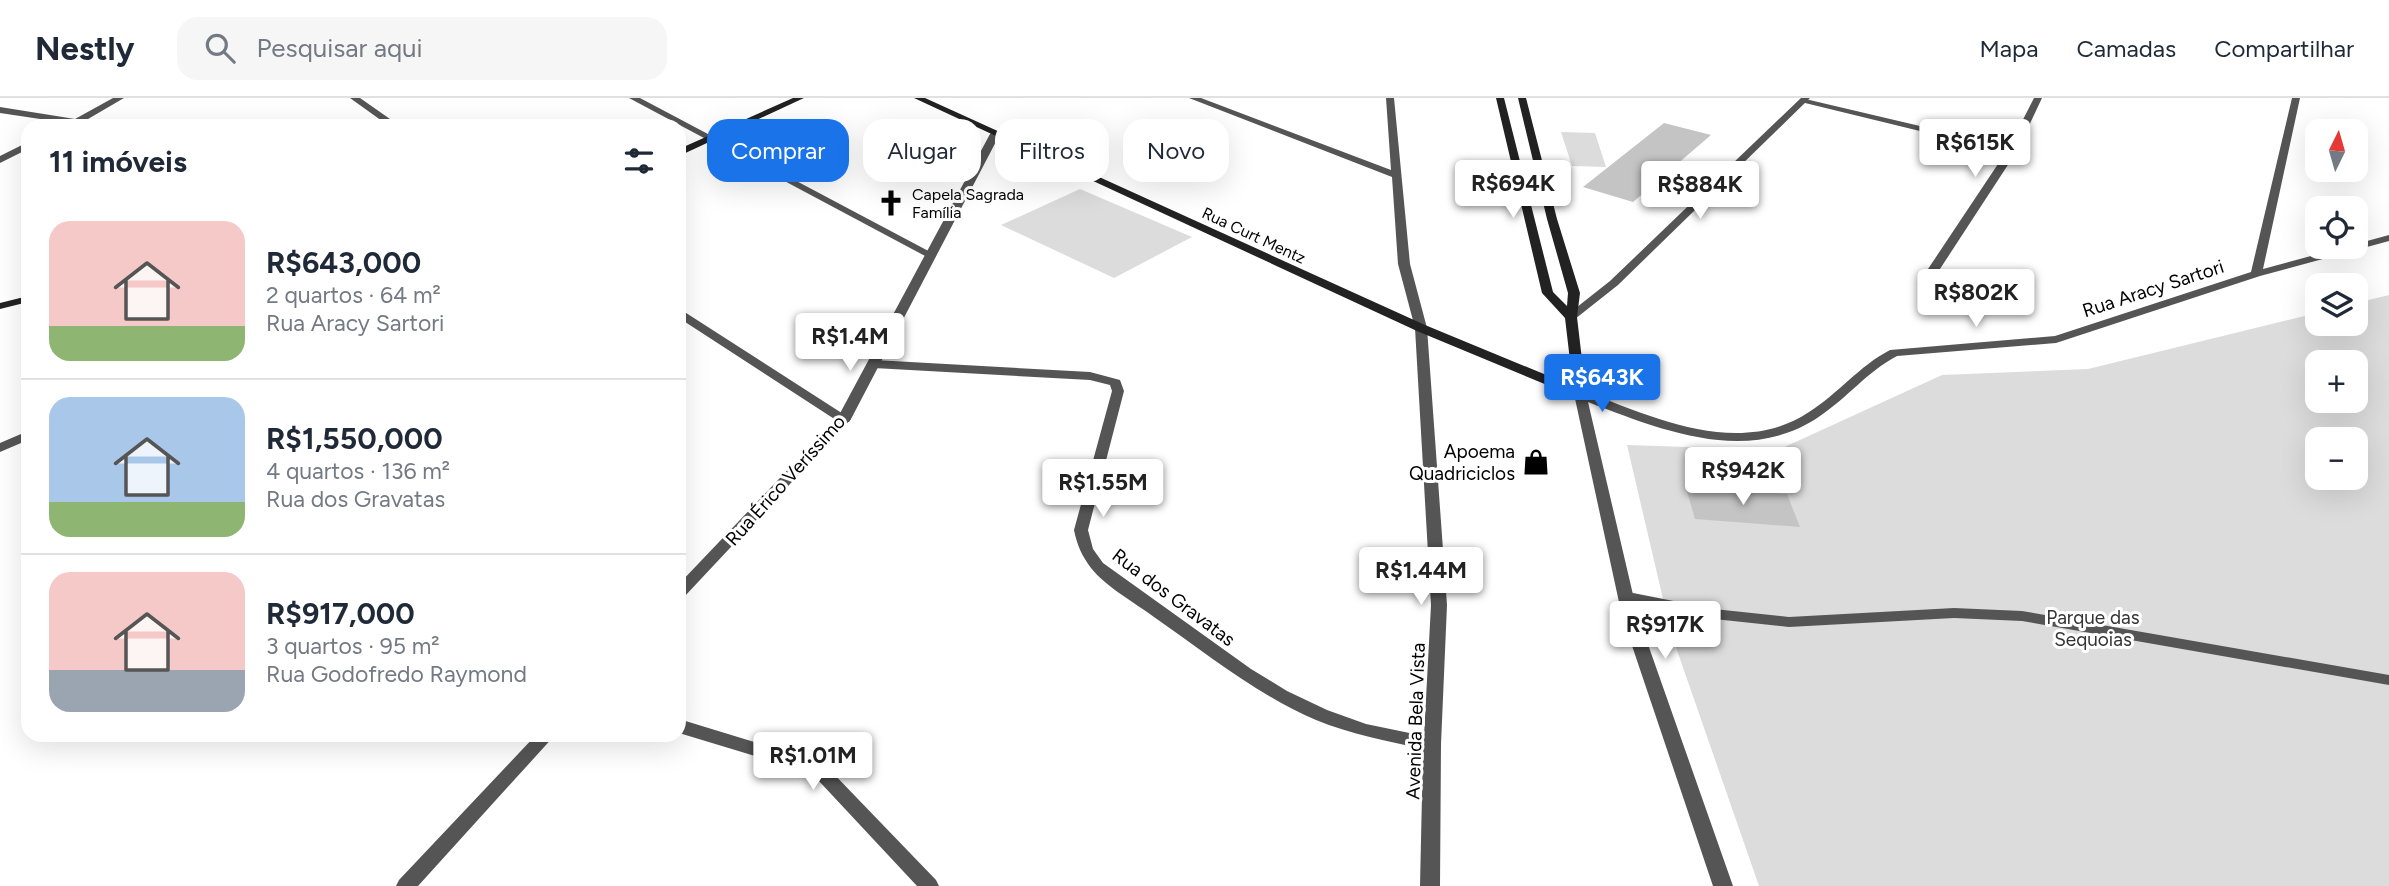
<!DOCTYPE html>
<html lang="pt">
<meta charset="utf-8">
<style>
body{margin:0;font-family:Figtree,sans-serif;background:#f6f6f7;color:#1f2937;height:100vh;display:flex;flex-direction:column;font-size:26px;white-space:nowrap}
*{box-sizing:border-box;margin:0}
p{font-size:23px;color:#747a83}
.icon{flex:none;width:38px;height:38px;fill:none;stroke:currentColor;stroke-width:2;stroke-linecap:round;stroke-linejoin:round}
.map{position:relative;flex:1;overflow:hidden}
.panel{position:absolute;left:21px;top:21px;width:665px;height:623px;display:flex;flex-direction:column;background:#fff;border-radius:21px;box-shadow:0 7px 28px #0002}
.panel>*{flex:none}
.top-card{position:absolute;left:707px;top:21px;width:665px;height:63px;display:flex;gap:14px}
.needle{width:46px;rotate:5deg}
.fabs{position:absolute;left:2305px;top:21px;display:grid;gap:14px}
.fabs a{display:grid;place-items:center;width:63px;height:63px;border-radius:14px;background:#fff;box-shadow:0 7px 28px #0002;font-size:35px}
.price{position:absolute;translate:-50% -60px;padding:0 16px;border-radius:7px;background:#fff;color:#222;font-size:23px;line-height:46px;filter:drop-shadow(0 2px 4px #0008)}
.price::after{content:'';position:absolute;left:50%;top:42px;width:21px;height:16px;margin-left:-10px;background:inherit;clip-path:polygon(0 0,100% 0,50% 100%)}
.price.current{background:#1a73e8;color:#fff}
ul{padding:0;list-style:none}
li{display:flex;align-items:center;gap:21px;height:175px;padding:0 28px}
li+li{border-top:2px solid #e0e1e3}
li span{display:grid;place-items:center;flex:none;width:196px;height:140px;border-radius:21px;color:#555}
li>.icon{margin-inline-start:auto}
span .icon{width:84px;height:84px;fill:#fffc;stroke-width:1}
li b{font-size:30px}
h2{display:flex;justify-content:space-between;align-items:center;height:84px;padding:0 28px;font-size:30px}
.chip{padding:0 24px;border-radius:21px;background:#fff;box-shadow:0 7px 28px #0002;font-size:24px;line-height:63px}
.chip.current{background:#1a73e8;color:#fff}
header{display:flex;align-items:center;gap:42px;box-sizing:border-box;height:98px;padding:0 35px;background:#fff;border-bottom:2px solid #e0e1e3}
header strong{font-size:33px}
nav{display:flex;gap:38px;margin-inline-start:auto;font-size:24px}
.search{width:490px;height:63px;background:#f6f6f7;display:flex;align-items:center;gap:18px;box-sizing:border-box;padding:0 24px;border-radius:21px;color:#747a83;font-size:26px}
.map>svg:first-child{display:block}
.green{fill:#dcdcdc;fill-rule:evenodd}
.building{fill:#c4c4c4}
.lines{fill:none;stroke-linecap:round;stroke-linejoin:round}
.service{fill:#555;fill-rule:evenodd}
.minor{fill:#555;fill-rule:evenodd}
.tertiary{fill:#555;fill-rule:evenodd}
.secondary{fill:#222;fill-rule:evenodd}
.labels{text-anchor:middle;stroke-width:6;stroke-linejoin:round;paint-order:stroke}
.far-poi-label{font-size:16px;fill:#000;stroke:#fff;text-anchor:start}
.far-street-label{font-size:16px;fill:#000;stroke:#fff}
.street-label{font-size:19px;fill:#000;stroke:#fff}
.poi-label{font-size:19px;fill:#000;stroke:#fff;text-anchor:end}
.park-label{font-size:19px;fill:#333;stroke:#fff}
</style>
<header>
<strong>Nestly</strong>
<div class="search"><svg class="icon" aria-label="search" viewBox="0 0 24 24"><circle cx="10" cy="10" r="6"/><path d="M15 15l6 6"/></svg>Pesquisar aqui</div>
<nav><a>Mapa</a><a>Camadas</a><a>Compartilhar</a></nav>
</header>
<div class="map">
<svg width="2389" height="788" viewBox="0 0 2389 788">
<rect width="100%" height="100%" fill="#fff"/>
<path class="green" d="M 1561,34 L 1595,35 L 1606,69 L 1572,68 Z
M 1080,91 L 1192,139 L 1114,180 L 1001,127 Z
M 2389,197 L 2389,788 L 1759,788 L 1671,535 L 1627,347 L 1778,352 L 1942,277 L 2088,271 L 2317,215 L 2317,226 L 2356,226 L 2356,205 ZM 2317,264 L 2356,264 L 2356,303 L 2317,303 ZM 2317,341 L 2356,341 L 2356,380 L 2317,380 Z"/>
<path class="building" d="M 1664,25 L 1711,37 L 1669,73 L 1684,77 L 1678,82 L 1664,78 L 1633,104 L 1583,89 Z
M 1686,390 L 1787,396 L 1800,429 L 1695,421 Z"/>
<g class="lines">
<path class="service" d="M 1628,494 L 1714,511 L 1789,519 L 1954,510 L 2022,513 L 2389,577 L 2389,587 L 2022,523 L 1954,520 L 1789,529 L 1714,521 L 1623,502 L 1621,499 L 1623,496 Z"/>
<path class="minor" d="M 113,0 L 124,0 L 76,28 L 64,28 L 67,25 L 0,15 L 0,9 L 75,21 Z
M 350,0 L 360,0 L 400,28 L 389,28 Z
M 629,0 L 640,0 L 936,157 L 931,160 L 927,159 Z
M 1189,0 L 1201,0 L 1391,72 L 1386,0 L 1394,0 L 1410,166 L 1427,230 L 1447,507 L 1441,646 L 1440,788 L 1420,788 L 1423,651 C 1387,643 1350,636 1316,622 C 1257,597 1206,555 1154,519 C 1135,505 1105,488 1091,470 C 1082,458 1077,447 1074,432 L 1112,293 L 1110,287 L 1090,282 L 874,270 L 868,266 L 874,262 L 1090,274 L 1120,282 L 1124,293 L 1088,432 L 1093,451 L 1103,465 L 1251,571 L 1287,593 L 1327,612 L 1366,626 L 1424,638 L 1431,507 L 1415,230 L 1398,166 L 1392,79 Z
M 1801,0 L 2009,49 L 2034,0 L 2042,0 L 2017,53 L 1938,174 L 1932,177 L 1926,174 L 2006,54 L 1801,4 Z
M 2292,0 L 2300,0 L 2263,171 L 2344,149 L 2356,149 L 2356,146 L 2389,137 L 2389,143 L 2260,178 L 2056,245 L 1897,258 C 1868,273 1847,300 1820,318 C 1748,368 1661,332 1588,304 L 1638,518 L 1733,788 L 1713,788 L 1622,518 L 1574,296 L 1576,293 L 1584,293 C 1654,320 1740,360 1809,314 C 1838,296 1859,268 1890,252 L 2055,238 L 2251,174 Z
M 193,25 L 210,25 L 215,28 L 188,28 Z
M 28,44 L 28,51 L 0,65 L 0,58 Z
M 679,212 L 683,213 L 851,321 L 849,324 L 839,324 L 679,220 Z
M 28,333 L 28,342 L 0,354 L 0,345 Z
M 679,621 L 807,660 L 830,672 L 936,782 L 939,788 L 917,788 L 818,682 L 795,670 L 679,635 Z"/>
<path class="tertiary" d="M 1801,0 L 1810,0 L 1618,187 L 1575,221 L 1567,221 L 1567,217 L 1610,183 Z
M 995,33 L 1000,36 L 851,321 L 684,499 L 679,500 L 679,486 L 838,319 L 990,36 Z
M 536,637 L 555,637 L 418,788 L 396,788 L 399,782 Z"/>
<path class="secondary" d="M 793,0 L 804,0 L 679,58 L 679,51 Z
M 914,0 L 925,0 L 1425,227 L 1573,288 L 1565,220 L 1542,195 L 1496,0 L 1504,0 L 1553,194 L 1567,208 L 1568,195 L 1547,121 L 1518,0 L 1526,0 L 1557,121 L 1580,195 L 1577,219 L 1586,296 L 1584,299 L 1576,299 L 1417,233 Z
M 28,198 L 28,204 L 0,211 L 0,205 Z"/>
</g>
<defs>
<g id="church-bare" transform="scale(2.1)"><path d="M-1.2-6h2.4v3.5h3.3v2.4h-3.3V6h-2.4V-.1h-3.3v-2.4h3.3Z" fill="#000" stroke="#fff" stroke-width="2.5" paint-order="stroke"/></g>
<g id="shop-bare" transform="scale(2.1)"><path d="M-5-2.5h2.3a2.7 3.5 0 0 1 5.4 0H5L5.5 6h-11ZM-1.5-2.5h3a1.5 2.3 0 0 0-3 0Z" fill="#000" stroke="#fff" stroke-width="2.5" paint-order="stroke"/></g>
</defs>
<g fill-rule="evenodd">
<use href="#church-bare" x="891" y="105"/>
<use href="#shop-bare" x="1536" y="364"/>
</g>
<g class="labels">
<g class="far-poi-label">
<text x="912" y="102">Capela Sagrada<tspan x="912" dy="18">Família</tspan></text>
</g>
<g class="far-street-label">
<text transform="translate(1254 137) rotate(25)" y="6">Rua Curt Mentz</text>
</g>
<g class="street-label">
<text transform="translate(2153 190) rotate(-18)" y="7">Rua Aracy Sartori</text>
<text transform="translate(785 382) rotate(-48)" y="7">Rua Érico Veríssimo</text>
<text transform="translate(1174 499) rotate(37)" y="7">Rua dos Gravatas</text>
<text transform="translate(1415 623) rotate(-88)" y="7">Avenida Bela Vista</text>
</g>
<g class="poi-label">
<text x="1515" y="360">Apoema<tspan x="1515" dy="22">Quadriciclos</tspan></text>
</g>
<g class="park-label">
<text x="2093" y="526">Parque das<tspan x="2093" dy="22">Sequoias</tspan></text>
</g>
</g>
</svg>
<div class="fabs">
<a><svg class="needle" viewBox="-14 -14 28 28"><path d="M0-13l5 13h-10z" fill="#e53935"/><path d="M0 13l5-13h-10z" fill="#747a83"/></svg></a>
<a><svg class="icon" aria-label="locate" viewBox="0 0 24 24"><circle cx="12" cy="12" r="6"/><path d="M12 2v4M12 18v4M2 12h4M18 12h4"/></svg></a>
<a><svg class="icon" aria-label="layers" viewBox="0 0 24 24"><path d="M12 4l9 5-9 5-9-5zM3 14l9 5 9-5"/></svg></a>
<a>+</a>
<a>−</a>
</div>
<b class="price" style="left:1975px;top:81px">R$615K</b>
<b class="price" style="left:1513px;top:122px">R$694K</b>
<b class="price" style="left:1700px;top:123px">R$884K</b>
<b class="price" style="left:1976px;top:231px">R$802K</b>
<b class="price" style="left:850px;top:275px">R$1.4M</b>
<b class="price current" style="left:1602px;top:316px">R$643K</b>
<b class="price" style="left:1743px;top:409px">R$942K</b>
<b class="price" style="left:1103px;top:421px">R$1.55M</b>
<b class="price" style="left:1421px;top:509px">R$1.44M</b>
<b class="price" style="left:1665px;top:563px">R$917K</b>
<b class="price" style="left:813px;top:694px">R$1.01M</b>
<div class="top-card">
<a class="chip current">Comprar</a>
<a class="chip">Alugar</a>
<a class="chip">Filtros</a>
<a class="chip">Novo</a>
</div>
<section class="panel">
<h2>11 imóveis<svg class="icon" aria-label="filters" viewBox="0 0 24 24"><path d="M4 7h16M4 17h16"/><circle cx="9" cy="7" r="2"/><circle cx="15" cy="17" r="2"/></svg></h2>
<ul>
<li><span style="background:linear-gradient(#f6c9c9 75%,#8fb573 0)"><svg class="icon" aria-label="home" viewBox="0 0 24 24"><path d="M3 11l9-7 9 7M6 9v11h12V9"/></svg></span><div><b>R$643,000</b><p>2 quartos · 64 m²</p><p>Rua Aracy Sartori</p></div></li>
<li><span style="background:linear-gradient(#a9c7e8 75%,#8fb573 0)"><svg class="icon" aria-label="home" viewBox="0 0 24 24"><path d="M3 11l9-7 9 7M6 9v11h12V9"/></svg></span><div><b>R$1,550,000</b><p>4 quartos · 136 m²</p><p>Rua dos Gravatas</p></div></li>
<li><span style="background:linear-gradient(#f6c9c9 70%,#9aa5b1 0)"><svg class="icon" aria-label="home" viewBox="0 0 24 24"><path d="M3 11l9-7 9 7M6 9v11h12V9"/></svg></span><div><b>R$917,000</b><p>3 quartos · 95 m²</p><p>Rua Godofredo Raymond</p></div></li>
</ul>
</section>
</div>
